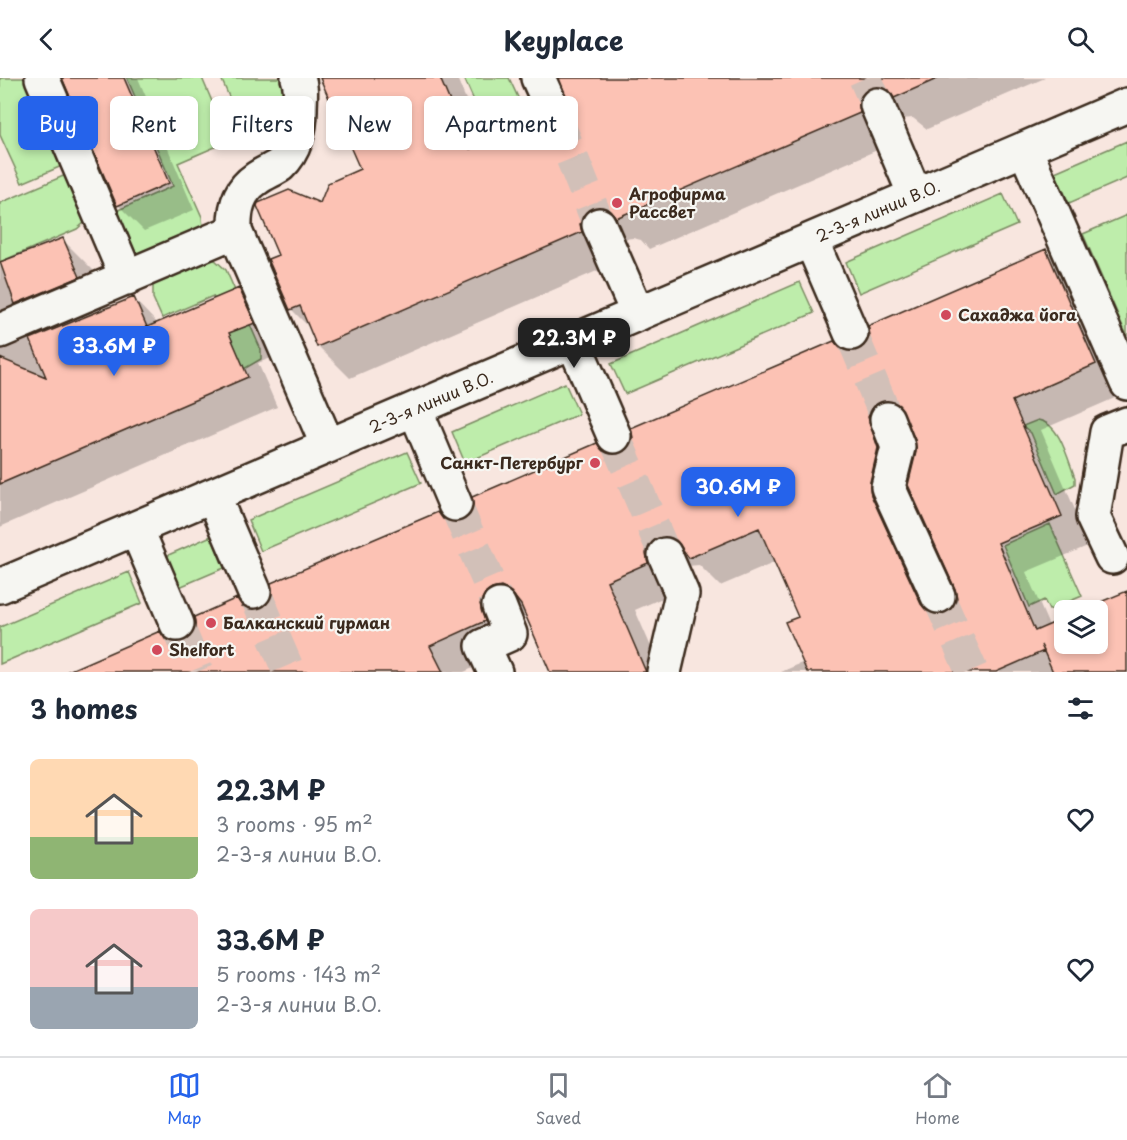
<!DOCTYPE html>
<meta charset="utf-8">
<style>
body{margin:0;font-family:"Playpen Sans",sans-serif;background:#f2f2f3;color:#1f2937;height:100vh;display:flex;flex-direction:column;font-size:22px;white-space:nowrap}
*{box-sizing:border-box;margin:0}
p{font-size:20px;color:#747a83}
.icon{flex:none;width:33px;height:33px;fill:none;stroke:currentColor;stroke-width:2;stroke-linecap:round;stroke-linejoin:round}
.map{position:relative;height:594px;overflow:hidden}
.sheet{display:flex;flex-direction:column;background:#fff;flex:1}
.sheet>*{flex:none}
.guide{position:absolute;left:18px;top:18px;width:600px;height:54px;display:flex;gap:12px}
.buttons{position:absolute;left:1054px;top:522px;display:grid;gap:12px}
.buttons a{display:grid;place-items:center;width:54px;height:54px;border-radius:9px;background:#fff;box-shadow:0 3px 9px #0003;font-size:30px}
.price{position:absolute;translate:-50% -51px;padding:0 14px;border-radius:12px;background:#2563eb;color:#fff;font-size:20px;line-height:39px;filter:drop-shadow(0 2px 3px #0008)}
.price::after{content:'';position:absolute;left:50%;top:36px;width:18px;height:14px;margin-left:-9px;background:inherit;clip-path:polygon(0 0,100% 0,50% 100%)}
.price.on{background:#222;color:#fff}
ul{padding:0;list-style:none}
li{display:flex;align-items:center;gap:18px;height:150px;padding:0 30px}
li span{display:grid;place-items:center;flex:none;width:168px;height:120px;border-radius:9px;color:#555}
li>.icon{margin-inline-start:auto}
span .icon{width:72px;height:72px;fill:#fffc;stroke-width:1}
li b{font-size:26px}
h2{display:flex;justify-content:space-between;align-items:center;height:72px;padding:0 30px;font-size:26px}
.tag{padding:0 21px;border-radius:9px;background:#fff;box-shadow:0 3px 9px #0003;font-size:21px;line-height:54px}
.tag.on{background:#2563eb;color:#fff}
header{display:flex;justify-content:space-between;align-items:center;height:78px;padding:0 30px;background:#fff;font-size:27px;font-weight:700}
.dock{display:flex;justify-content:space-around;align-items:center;height:84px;border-top:2px solid #e0e1e3;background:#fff;font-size:16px;color:#747a83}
.dock a{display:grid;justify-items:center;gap:3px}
.dock .on{color:#2563eb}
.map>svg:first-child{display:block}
.green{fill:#beedab;stroke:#7c8c64;stroke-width:1.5}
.shadow{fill:#0003;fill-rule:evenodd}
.building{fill:#fcc2b4;stroke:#3b2a1e;stroke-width:1.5;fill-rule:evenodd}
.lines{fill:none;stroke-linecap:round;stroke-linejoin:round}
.minor-tunnel{stroke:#d2c0b8;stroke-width:33;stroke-dasharray:33 16;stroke-linecap:butt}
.minor-casing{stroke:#3b2a1e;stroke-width:38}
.minor{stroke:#f6f6f2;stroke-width:33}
.poi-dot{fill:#d1495b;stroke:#f6f6f2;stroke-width:2}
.labels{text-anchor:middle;stroke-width:4.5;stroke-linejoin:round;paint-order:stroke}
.poi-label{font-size:16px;font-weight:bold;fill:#3b2a1e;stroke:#f6f6f2;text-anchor:start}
.street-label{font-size:16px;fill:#3b2a1e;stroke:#f6f6f2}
</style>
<header><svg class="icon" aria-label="back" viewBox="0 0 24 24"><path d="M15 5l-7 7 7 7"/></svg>Keyplace<svg class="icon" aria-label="search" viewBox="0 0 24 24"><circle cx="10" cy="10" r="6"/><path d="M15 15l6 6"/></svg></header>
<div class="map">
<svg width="1127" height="594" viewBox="0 0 1127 594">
<rect width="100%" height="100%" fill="#f8e6df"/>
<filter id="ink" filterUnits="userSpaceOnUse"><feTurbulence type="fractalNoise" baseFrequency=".0167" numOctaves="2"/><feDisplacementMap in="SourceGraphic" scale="12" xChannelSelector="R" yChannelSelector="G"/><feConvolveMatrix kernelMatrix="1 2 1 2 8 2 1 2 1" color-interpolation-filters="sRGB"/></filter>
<g filter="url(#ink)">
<path class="green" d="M 0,0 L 27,0 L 64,87 L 22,105 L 0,57 Z
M 127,0 L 202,0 L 229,63 L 178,85 L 202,139 L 203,150 L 139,176 L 132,170 L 116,133 L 173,108 Z
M 221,0 L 283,0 C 298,34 271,45 245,56 Z
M 464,0 L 509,0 L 521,26 L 483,43 Z
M 1127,63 L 1127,100 L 1069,125 L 1055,94 Z
M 68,96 L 84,133 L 85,144 L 77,151 L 0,184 L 0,125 Z
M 1003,116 L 1017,147 L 859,215 L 846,184 Z
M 1127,137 L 1127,258 L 1083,156 Z
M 208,182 L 215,182 L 226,192 L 261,272 L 261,281 L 244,291 L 213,218 L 162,240 L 153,220 L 153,208 L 160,201 Z
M 800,204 L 814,235 L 625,316 L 611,286 Z
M 565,305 L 579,336 L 465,385 L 452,354 Z
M 1038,342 C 1060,345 1068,382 1075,400 L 1075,406 L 1057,416 L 1031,355 L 1023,348 Z
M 407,374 L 421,405 L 261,473 L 248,442 Z
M 1050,446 L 1082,518 L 1049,532 L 1044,522 L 1029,529 L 1003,467 Z
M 211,458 L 224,490 L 177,510 L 164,479 Z
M 129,494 L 142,525 L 0,586 L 0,549 Z"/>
<path class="shadow" d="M 64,0 L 138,0 L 194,132 L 144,153 L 118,127 Z
M 322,0 L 457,0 L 485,67 L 544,52 L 551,55 L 562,54 L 570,47 L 574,38 L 560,0 L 1045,0 L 927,51 L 913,40 L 901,41 L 893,48 L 891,66 L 649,171 L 641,162 L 633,160 L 624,161 L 615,168 L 613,186 L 350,300 L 318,268 L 311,251 L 291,231 L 280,177 L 321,127 L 362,92 Z
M 63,162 L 93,192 L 110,231 L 134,221 L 158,246 L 239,212 L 269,242 L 284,275 L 258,285 L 277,329 L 0,449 L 0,186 Z
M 1046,173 L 1075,202 L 1124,316 L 1041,352 L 1090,467 L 1026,494 L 1049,548 L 1065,541 L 1065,566 L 1098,566 L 1098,532 L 1085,532 L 1127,514 L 1127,594 L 781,594 L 804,584 L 800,540 L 776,484 L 720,508 L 699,487 L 687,488 L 676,514 L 635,532 L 662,594 L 551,594 L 527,538 L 521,539 L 513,572 L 464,594 L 68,594 L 159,555 L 174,566 L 185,564 L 236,522 L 251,533 L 262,531 L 438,435 L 452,446 L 463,444 L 605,376 L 621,377 L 842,272 L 858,274 ZM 910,352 L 917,362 L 918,374 L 958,520 L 955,529 L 946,537 L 941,537 L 899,447 L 902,358 Z"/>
<path class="building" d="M 62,0 L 124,0 L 169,105 L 117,128 Z
M 320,0 L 440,0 L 470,71 L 537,43 L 543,50 L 552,54 L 562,52 L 570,45 L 573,36 L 559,0 L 939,0 L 894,20 L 889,12 L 880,9 L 869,10 L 862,16 L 859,24 L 860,35 L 616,140 L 610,132 L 600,128 L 592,130 L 584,136 L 580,146 L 582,154 L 317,269 L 300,228 L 290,232 L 268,181 L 278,177 L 257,128 L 258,125 L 289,112 L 320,125 L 328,105 L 360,91 Z
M 63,160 L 80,199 L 15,226 L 0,184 Z
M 1046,171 L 1096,286 L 1012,323 L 1062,438 L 998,465 L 1035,553 L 1065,540 L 1065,566 L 1098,566 L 1098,532 L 1081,532 L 1127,513 L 1127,594 L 1053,594 L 1041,567 L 1044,573 L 996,594 L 807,594 L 785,544 L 798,539 L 759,450 L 689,480 L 676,462 L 668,459 L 658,460 L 650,466 L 646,475 L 648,485 L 607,503 L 646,594 L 550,594 L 521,527 L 511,514 L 501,509 L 492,511 L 484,517 L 480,526 L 485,543 L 430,568 L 443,594 L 66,594 L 160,553 L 165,561 L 174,564 L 185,563 L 192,558 L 195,549 L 194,539 L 237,520 L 242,528 L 251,531 L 262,530 L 269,525 L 272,516 L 271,505 L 438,434 L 443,441 L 452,444 L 463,443 L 470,438 L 473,429 L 472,419 L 597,365 L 603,373 L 611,376 L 621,375 L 629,369 L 633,360 L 631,350 L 834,263 L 840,270 L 848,273 L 858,272 L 866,266 L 870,257 L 868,248 ZM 881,323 L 890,323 L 899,327 L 915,362 L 916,374 L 908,407 L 955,511 L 957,520 L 954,528 L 945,535 L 936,537 L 928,534 L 921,526 L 871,417 L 870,404 L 878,370 L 868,339 L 873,329 Z
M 239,210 L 255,245 L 229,255 L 248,299 L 0,406 L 0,280 L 46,299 L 30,261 L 134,219 L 147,249 Z"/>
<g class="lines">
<path class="minor-tunnel" d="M 865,0 L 877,27
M 554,35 L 599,147
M 851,255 L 887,341
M 614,358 L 665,477
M 455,426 L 499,528
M 254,513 L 289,594
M 938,518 L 972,594
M 177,546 L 197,594"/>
<g class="minor-casing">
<path id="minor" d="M 42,0 L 127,200
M 298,0 C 302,10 300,21 300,32 C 300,51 295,73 280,87 C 273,92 264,95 256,101 C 238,113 234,132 235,153 L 328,368
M 538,0 L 554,35
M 877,27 L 915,117
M 1025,71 L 1127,305
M 599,147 L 638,236
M 811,162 L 851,255
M 0,253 L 235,153
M 573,263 L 614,358
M 415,331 L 455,426
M 887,341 L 898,369 L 888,409 L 938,518
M 213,417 L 254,513
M 136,450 L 177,546
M 1112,479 L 1093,439 L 1107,354 L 1127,346
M 0,508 L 1127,27
M 495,594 L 483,568 L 510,556 L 499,528
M 664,594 L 682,516 L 665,477"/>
</g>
<use href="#minor" class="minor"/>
</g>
</g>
<g class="poi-dot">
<circle cx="617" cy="125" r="6"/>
<circle cx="946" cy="237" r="6"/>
<circle cx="595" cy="385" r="6"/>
<circle cx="211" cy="545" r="6"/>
<circle cx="157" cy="572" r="6"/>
</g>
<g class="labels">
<g class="poi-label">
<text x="629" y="122">Агрофирма<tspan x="629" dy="18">Рассвет</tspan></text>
<text x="958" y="243">Сахаджа йога</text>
<text x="583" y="391" text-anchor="end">Санкт-Петербург</text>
<text x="223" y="551">Балканский гурман</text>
<text x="169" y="578">Shelfort</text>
</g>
<g class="street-label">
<text transform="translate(878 133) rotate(-23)" y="6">2-3-я линии В.О.</text>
<text transform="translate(431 324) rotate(-23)" y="6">2-3-я линии В.О.</text>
</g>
</g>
</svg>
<div class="buttons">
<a><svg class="icon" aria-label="layers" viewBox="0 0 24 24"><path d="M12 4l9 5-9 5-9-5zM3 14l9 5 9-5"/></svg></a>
</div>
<b class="price on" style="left:574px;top:291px">22.3M ₽</b>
<b class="price" style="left:114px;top:299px">33.6M ₽</b>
<b class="price" style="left:738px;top:440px">30.6M ₽</b>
<div class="guide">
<a class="tag on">Buy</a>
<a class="tag">Rent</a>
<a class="tag">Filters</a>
<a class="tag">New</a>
<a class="tag">Apartment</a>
</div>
</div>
<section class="sheet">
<h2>3 homes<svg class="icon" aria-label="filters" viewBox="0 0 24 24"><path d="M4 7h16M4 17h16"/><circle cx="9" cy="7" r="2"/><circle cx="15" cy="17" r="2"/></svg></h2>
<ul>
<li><span style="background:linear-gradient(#ffd9b3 65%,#8fb573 0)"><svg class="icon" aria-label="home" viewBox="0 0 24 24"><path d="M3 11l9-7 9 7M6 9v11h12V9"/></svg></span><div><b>22.3M ₽</b><p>3 rooms · 95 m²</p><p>2-3-я линии В.О.</p></div><svg class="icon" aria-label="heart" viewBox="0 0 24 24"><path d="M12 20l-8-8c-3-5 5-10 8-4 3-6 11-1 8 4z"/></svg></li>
<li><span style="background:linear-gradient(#f6c9c9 65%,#9aa5b1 0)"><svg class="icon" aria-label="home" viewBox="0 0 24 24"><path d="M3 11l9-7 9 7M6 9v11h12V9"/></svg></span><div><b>33.6M ₽</b><p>5 rooms · 143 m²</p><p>2-3-я линии В.О.</p></div><svg class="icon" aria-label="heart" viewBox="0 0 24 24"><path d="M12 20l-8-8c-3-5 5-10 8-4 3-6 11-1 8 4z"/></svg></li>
</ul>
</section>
<nav class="dock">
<a class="on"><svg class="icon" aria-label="map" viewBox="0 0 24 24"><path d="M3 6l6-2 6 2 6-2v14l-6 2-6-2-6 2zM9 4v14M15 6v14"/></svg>Map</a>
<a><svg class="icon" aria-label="saved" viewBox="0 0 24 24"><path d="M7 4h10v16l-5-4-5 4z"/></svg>Saved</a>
<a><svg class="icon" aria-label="home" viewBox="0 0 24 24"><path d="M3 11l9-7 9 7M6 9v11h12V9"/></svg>Home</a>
</nav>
